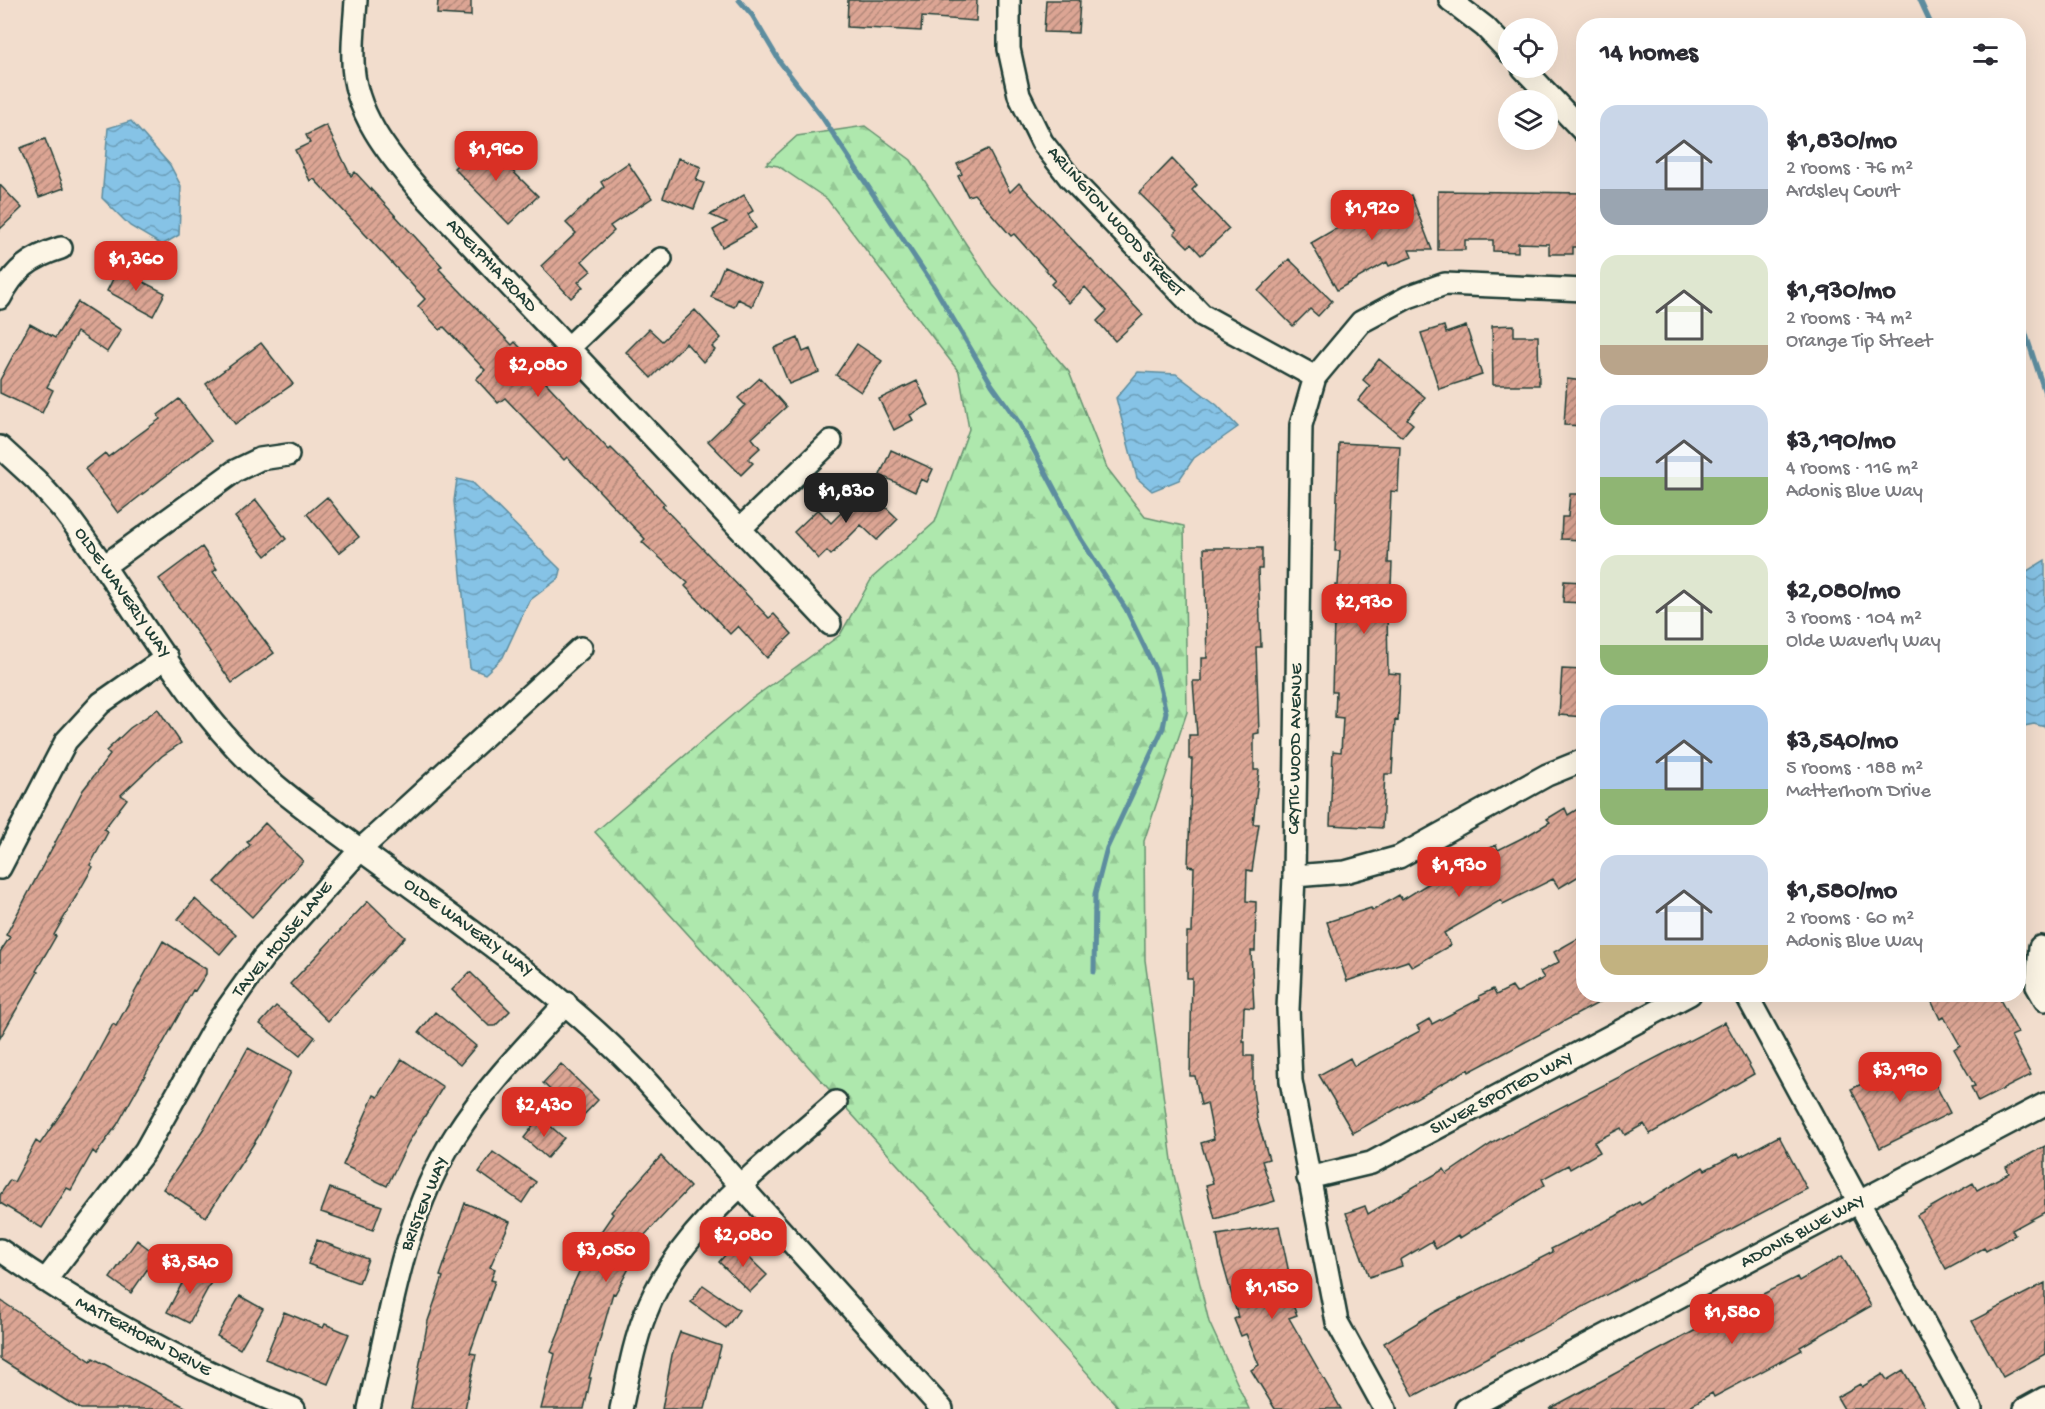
<!DOCTYPE html>
<html lang="en">
<head>
<meta charset="utf-8">
<style>
  :root { --surface:#fff; --page:#f7f7f7; --text:#2b2b33; --muted:#7c7c81; --accent:#d93025 }
  body { margin:0; font-family:"Gochi Hand",sans-serif; background:var(--page); color:var(--text); height:100vh; display:flex; flex-direction:column; font-size:22px; white-space:nowrap }
  * { box-sizing:border-box; margin:0 }
  p { font-size:20px; color:var(--muted) }
  .icon { flex:none; width:33px; height:33px; fill:none; stroke:currentColor; stroke-width:2; stroke-linecap:round; stroke-linejoin:round }
  .map { position:relative; flex:1; overflow:hidden }
  .sheet { position:absolute; left:1576px; top:18px; width:450px; height:984px; display:flex; flex-direction:column; background:var(--surface); border-radius:24px; box-shadow:0 6px 24px #0002 }
  .sheet>* { flex:none }
  .tools { position:absolute; left:1498px; top:18px; display:grid; gap:12px }
  .tools a { display:grid; place-items:center; width:60px; height:60px; border-radius:50%; background:var(--surface); box-shadow:0 6px 24px #0002; font-size:30px }
  .price { position:absolute; translate:-50% -51px; padding:0 14px; border-radius:12px; background:var(--accent); color:#fff; font-size:20px; line-height:39px; filter:drop-shadow(0 2px 3px #0008) }
  .price::after { content:''; position:absolute; left:50%; top:36px; width:18px; height:14px; margin-left:-9px; background:inherit; clip-path:polygon(0 0,100% 0,50% 100%) }
  .price.on { background:#222; color:#fff }
  ul { padding:0; list-style:none }
  li { display:flex; align-items:center; gap:18px; height:150px; padding:0 24px }
  li span { display:grid; place-items:center; flex:none; width:168px; height:120px; border-radius:18px; color:#555 }
  li>.icon { margin-inline-start:auto }
  span .icon { width:72px; height:72px; fill:#fffc; stroke-width:1 }
  li b { font-size:26px }
  h2 { display:flex; justify-content:space-between; align-items:center; height:72px; padding:0 24px; font-size:26px }
  .map>svg:first-child { display:block }
</style>
</head>
<body>
<div class="map">
<svg width="2045" height="1409" viewBox="0 0 2045 1409">
  <defs>
    <pattern id="forest-firs" width="22" height="20" patternUnits="userSpaceOnUse" patternTransform="scale(1.5)"><rect width="22" height="20" fill="#aee8ad"/><path d="M5 1l3.5 6h-7zM16 11l3.5 6h-7z" fill="#95c895"/></pattern>
    <pattern id="water-waves" width="16" height="10" patternUnits="userSpaceOnUse" patternTransform="scale(1.5)"><rect width="16" height="10" fill="#86c3e6"/><path d="M0 5q4-4 8 0t8 0" fill="none" stroke="#6da0bb"/></pattern>
    <pattern id="building-hatch" width="6" height="6" patternUnits="userSpaceOnUse" patternTransform="scale(1.5)"><rect width="6" height="6" fill="#dca594"/><path d="M-1 1l2-2M0 6l6-6M5 7l2-2" fill="none" stroke="#b2887a"/></pattern>
  </defs>
  <rect width="100%" height="100%" fill="#f2ddcd"/>
  <filter id="ink" filterUnits="userSpaceOnUse"><feTurbulence type="fractalNoise" baseFrequency=".0167" numOctaves="2"/><feDisplacementMap in="SourceGraphic" scale="12" xChannelSelector="R" yChannelSelector="G"/><feConvolveMatrix kernelMatrix="1 2 1 2 8 2 1 2 1" color-interpolation-filters="sRGB"/></filter>
  <g filter="url(#ink)">
    <path fill="url(#forest-firs)" stroke="#669270" stroke-width="1.5" d="M865,126l46,34 82,125 76,87 38,96 38,49 39,9 3,186 -43,129 1,119 29,215 35,147 40,87h-129l-525,-577 154,-131 91,-66 32,-57 63,-56 34,-93 -10,-57 -132,-173 -49,-33 -12,-2 31,-28z"/>
    <path fill="url(#water-waves)" stroke="#5d8d9f" stroke-width="1.5" d="M131,121l39,44 11,21 -2,49 -17,10 -32,-19 -28,-28 6,-70z
      M1138,372l38,2 41,31 21,22 -44,31 -15,22 -27,11 -15,-13 -21,-80z
      M457,479l16,4 88,87 -2,8 -30,23 -26,56 -18,17 -15,-6 -16,-167z
      M2045,560v167l-11,-3 -15,3v-151z"/>
    <g fill="none" stroke-linecap="round" stroke-linejoin="round">
      <path stroke="#5d8d9f" stroke-width="5" d="M739,0l13,15 28,47 42,55 110,166 60,102 28,39 61,115 45,70 30,62 10,41 -3,16 -56,120 -12,46 -1,78
        M1920,0l12,26
        M2019,313l26,80"/>
    </g>
    <path fill="url(#building-hatch)" stroke="#1f3d34" stroke-width="1.5" d="M438,0h33v16l-34,-2z
      M848,0h129l-1,21 -54,-4 -1,14 -74,-4z
      M1046,0h34l-2,33 -34,-1z
      M326,125l25,51 4,-4 87,94 -3,3 73,76 3,-3 23,24 -4,4 75,80 2,-2 30,30 24,26 -3,2 107,112 5,-4 18,20 -25,24 -29,-32 -8,8 -45,-48 3,-3 -46,-41 3,-3 -42,-44 -36,-38 -3,3 -59,-62 -7,5 -22,-24 9,-9 -41,-43 -4,3 -22,-24 7,-7 -111,-120 -4,2 -15,-31 15,-7 -4,-8z
      M45,139l19,49 -25,9 -19,-49z
      M482,141l56,55 -29,28 -55,-56z
      M988,149l22,43 9,-9 124,132 -28,26 -18,-20 10,-10 -22,-24 -16,16 -18,-19 4,-4 -41,-46 -3,2 -37,-42 -6,2 -10,-20 4,-2 -5,-10z
      M678,158l23,9 -5,13 8,3 -10,26 -31,-12z
      M1172,159l25,26 -5,5 37,39 -28,26 -10,-11 -3,3 -14,-14 3,-3 -38,-37z
      M628,163l24,35 -42,28 4,5 -32,30 9,10 -13,11 5,5 -12,11 -30,-32 35,-33 -10,-10 38,-36 -3,-5z
      M0,185l22,23 -22,21z
      M1438,191l146,2v54h-11v7h-24v-10l-31,-1v9l-25,-1v-11h-28v10h-27z
      M744,195l9,16 -5,3 8,14 -34,19 -9,-17 14,-8 -17,-7z
      M1411,195l21,55h-23l3,7 -23,9 -2,-4 -50,28 -26,-47 57,-33z
      M1289,259l43,42 -14,15 -8,-7 -17,17 -35,-35z
      M724,266l38,17 -10,23 -14,-7 -4,8 -23,-10z
      M118,269l47,24 -12,23 -46,-25z
      M78,302l43,28 -14,22 -30,-20 -30,55 6,3 -11,23 -42,-20v-13l30,-56 25,14z
      M695,310l26,28 -9,9 3,3 -12,12 -17,-19 -35,35 -25,-26 23,-23 13,12z
      M1514,325v11h24l1,49h-46l-1,-59z
      M1444,326l2,7 20,-7 16,49 -43,14 -18,-56z
      M798,338l5,14 7,-3 9,23 -30,12 -15,-36z
      M261,343l32,41 -58,40 -29,-40z
      M857,344l25,17 -21,31 -25,-17z
      M1379,359l46,38 -18,22 6,5 -11,13 -44,-36 12,-15 -7,-6z
      M760,378l26,29 -34,31 8,10 -12,11 5,4 -12,12 -33,-34 37,-36 -7,-7z
      M1567,379l17,2v45l-20,-1z
      M917,381l12,24 -19,10 3,5 -19,10 -15,-31z
      M179,399l32,42 -93,72 -33,-44 20,-16 3,4 52,-38 -2,-4z
      M1339,443l61,3 -2,46 -7,-1 -3,72h4l-2,45h-3l1,65 12,1 -2,47 -3,-1 -3,54h-7l-3,54 -52,-3 3,-74 8,1 2,-34 -8,-1 1,-25h-4l3,-107h3l2,-34h-5z
      M891,450l42,19 -6,13 -6,-3 -6,13 -35,-17z
      M866,488l32,31 -21,21 -16,-15 -30,30 -4,-4 -8,8 -25,-27 24,-23 13,14z
      M1570,494h14v46l-23,-1 1,-22h6z
      M327,497l32,40 -20,16 -32,-39z
      M256,500l30,39 -20,17 -31,-39z
      M202,547l15,22 -4,3 61,81 -42,30 -73,-104z
      M1204,548h58v21h-4l3,78h-5l3,86 -5,1v36h5l-6,54h6l-7,47 -5,-1 -1,31 10,1 -1,49h-4l3,57 -10,-1 -1,35h2v14h8v33l4,30 12,40 -7,2 13,40 -60,18 -9,-34 7,-2 -12,-40 13,-4 -7,-36 -6,2 -6,-29h-5l2,-98h-5v-46h5l2,-65 -6,-1 4,-107h-3v-24h8l-4,-54h8v-23h6z
      M1564,581l20,1v21l-21,-1z
      M1562,669l22,1v47l-25,-2z
      M158,709l23,34 -19,13 -41,39 6,4 -23,30 4,3 -18,33 3,2 -39,68 2,1 -20,35 2,1 -38,66v-86l10,-15 -4,-2 77,-145 27,-35 -4,-4 24,-23z
      M1584,805v68l-25,15 -6,-9 -50,25 -2,-4 -57,33 7,12 -39,22 -4,-6 -61,20 -20,-59 44,-14 1,3 27,-16 3,5 66,-41 28,-14 2,5 30,-15 22,-13 -3,-3 18,-11 3,7z
      M265,823l38,38 -51,56 -37,-35 35,-37 -3,-3z
      M195,899l41,36 -16,19 -42,-35z
      M368,901l37,36 -77,84 -38,-37z
      M1584,935v59h31l-146,78 -1,-3 -115,64 -34,-58 31,-17 4,8 66,-35 -3,-5 12,-7 3,5 48,-25 -1,-3 14,-7 3,6 16,-8 4,6 28,-15 -4,-6 19,-10 -5,-10z
      M163,941l43,28v5l-11,17 -2,-1 -76,135 -21,29 -3,-3 -22,39 -4,-2 -25,40 -42,-25v-8l10,-15 4,2 22,-41 4,3 39,-57 34,-63 3,2z
      M470,972l40,39 -15,15h-6l-37,-36z
      M1928,994h69l21,39 -7,3 20,39 -53,27 -7,-15 4,-1 -21,-37 6,-4 -16,-28 -4,2z
      M276,1006l39,31 -15,19 -40,-32z
      M435,1012l41,34 -16,19 -41,-33z
      M1725,1022l29,52 -104,60 -6,-10 -19,11 -4,-7 -27,14 6,10 -30,17 -2,-4 -26,14 3,6 -85,53 -2,-3 -22,14 -4,-8 -32,19 2,6 -33,11 -23,-64 19,-7 3,8 76,-45 3,5 47,-32z
      M248,1048l43,24 -33,65 -52,80 -43,-28 41,-61z
      M402,1059l41,28 -35,56 -21,43 -44,-21 31,-70 4,2z
      M1923,1060l27,53 -70,35 -29,-59 31,-15 2,6z
      M561,1064l37,36 -18,19 -37,-36z
      M540,1117l24,21 -17,20 -23,-20z
      M1779,1136l28,53 -393,207 -30,-53 51,-31 118,-60 -2,-3 65,-33 23,-14 2,3 62,-38 2,3 33,-17 2,4z
      M2045,1146v66l-33,18 3,5 -29,16 -2,-3 -38,21 -29,-54 56,-32 4,7 32,-17 -3,-6z
      M493,1152l43,30 -14,21 -43,-31z
      M661,1156l29,31 -49,52 3,2 -29,53 -2,-1 -24,85h2l-7,31h-43l14,-55 -4,-2 9,-22 11,-41 20,-43 22,-32 -2,-2z
      M330,1188l52,18 -9,24 -52,-18z
      M465,1203l45,19 -20,45 5,2 -4,11 4,1 -25,72 6,1 -11,55h-54l17,-88 15,-44 -3,-1z
      M1279,1226l13,61 -6,2 11,26 -8,3 52,91h-66l-24,-39 8,-5 -13,-31 -5,2 -7,-17 4,-2 -17,-60 -4,-22z
      M137,1240l20,15 -26,38 -21,-15z
      M317,1240l51,19 -9,24 -51,-19z
      M735,1244l32,31 -17,17 -31,-30z
      M1842,1256l29,50 -71,41 2,3 -88,47 -2,-4 -27,16h-136l212,-114 36,-18 2,4z
      M189,1270l10,6 3,-5 12,6 -25,46 -22,-11z
      M2045,1283v71l-42,23 -31,-56z
      M703,1285l36,25 -13,18 -35,-26z
      M240,1296l23,13 -23,40 -23,-13z
      M0,1300l91,61 2,-3 96,51h-108l-11,-6 -70,-44z
      M284,1312l39,16 2,-4 24,10 -21,50 -63,-25z
      M680,1332l41,14 -16,63h-43l10,-54z
      M1903,1370l23,39h-82l-7,-12 23,-13 2,3 21,-13 4,6z"/>
    <g fill="none" stroke-linecap="round" stroke-linejoin="round">
      <g stroke="#1f3d34" stroke-width="26">
        <path id="minor" d="M356,0c-1,20 -4,41 -3,61 0,50 36,94 67,130l410,433
          M1009,0v49l10,46 23,47 28,36 132,137 113,62
          M1450,0l35,27 24,25
          M1523,68l61,64
          M0,298c14,-28 31,-41 61,-50
          M569,347l92,-88
          M0,447l36,33 28,31c63,81 117,187 192,257 34,32 73,58 110,86 94,69 191,134 272,218l304,337
          M741,528l90,-87
          M104,566l131,-95 25,-12 28,-4
          M0,868l66,-127 35,-38 66,-46
          M1294,876l51,-4 54,-15 148,-82 37,-15
          M2040,947l-3,39 8,14
          M1746,994l225,415
          M1308,1178l63,-15 319,-169
          M0,1250c93,65 189,117 294,159
          M45,1281l100,-130 71,-127 47,-66 98,-109 220,-201
          M369,1409c21,-92 34,-192 86,-273 31,-49 72,-91 111,-133
          M621,1409c7,-31 12,-64 24,-94 33,-88 123,-152 191,-213
          M1385,1409l-48,-87 -46,-241 -3,-72 6,-133 7,-451 14,-48 46,-55 47,-25 37,-13 139,6
          M1466,1409l579,-305
          M2025,1409l20,-11"/>
      </g>
      <use href="#minor" stroke="#fcf5e5" stroke-width="21"/>
    </g>
  </g>
  <g text-anchor="middle" dominant-baseline="central" stroke-width="5" stroke-linejoin="round" paint-order="stroke">
    <g font-size="18" fill="#1f3d34" stroke="#fcf5e5">
      <text transform="translate(1115 222) rotate(48)">ARLINGTON WOOD STREET</text>
      <text transform="translate(491 266) rotate(46)">ADELPHIA ROAD</text>
      <text transform="translate(122 593) rotate(55)">OLDE WAVERLY WAY</text>
      <text transform="translate(1296 749) rotate(-89)">CRYTIC WOOD AVENUE</text>
      <text transform="translate(468 928) rotate(36)">OLDE WAVERLY WAY</text>
      <text transform="translate(283 940) rotate(-50)">TAVEL HOUSE LANE</text>
      <text transform="translate(1502 1094) rotate(-28)">SILVER SPOTTED WAY</text>
      <text transform="translate(425 1204) rotate(-68)">BRISTEN WAY</text>
      <text transform="translate(1803 1232) rotate(-28)">ADONIS BLUE WAY</text>
      <text transform="translate(143 1337) rotate(28)">MATTERHORN DRIVE</text>
    </g>
  </g>
</svg>
<div class="tools">
<a><svg class="icon" aria-label="locate" viewBox="0 0 24 24"><circle cx="12" cy="12" r="6"/><path d="M12 2v4M12 18v4M2 12h4M18 12h4"/></svg></a>
<a><svg class="icon" aria-label="layers" viewBox="0 0 24 24"><path d="M12 4l9 5-9 5-9-5zM3 14l9 5 9-5"/></svg></a>
</div>
<b class="price" style="left:496px;top:182px">$1,960</b>
<b class="price" style="left:1372px;top:241px">$1,920</b>
<b class="price" style="left:136px;top:292px">$1,360</b>
<b class="price" style="left:538px;top:398px">$2,080</b>
<b class="price on" style="left:846px;top:524px">$1,830</b>
<b class="price" style="left:1364px;top:635px">$2,930</b>
<b class="price" style="left:1459px;top:898px">$1,930</b>
<b class="price" style="left:1900px;top:1103px">$3,190</b>
<b class="price" style="left:544px;top:1138px">$2,430</b>
<b class="price" style="left:743px;top:1268px">$2,080</b>
<b class="price" style="left:606px;top:1283px">$3,050</b>
<b class="price" style="left:190px;top:1295px">$3,540</b>
<b class="price" style="left:1272px;top:1320px">$1,150</b>
<b class="price" style="left:1732px;top:1345px">$1,580</b>
<section class="sheet">
<h2>14 homes<svg class="icon" aria-label="filters" viewBox="0 0 24 24"><path d="M4 7h16M4 17h16"/><circle cx="9" cy="7" r="2"/><circle cx="15" cy="17" r="2"/></svg></h2>
<ul>
<li><span style="background:linear-gradient(#c9d6e8 70%,#9aa5b1 0)"><svg class="icon" aria-label="home" viewBox="0 0 24 24"><path d="M3 11l9-7 9 7M6 9v11h12V9"/></svg></span><div><b>$1,830/mo</b><p>2 rooms · 76 m²</p><p>Ardsley Court</p></div></li>
<li><span style="background:linear-gradient(#dfe7d0 75%,#b9a48a 0)"><svg class="icon" aria-label="home" viewBox="0 0 24 24"><path d="M3 11l9-7 9 7M6 9v11h12V9"/></svg></span><div><b>$1,930/mo</b><p>2 rooms · 74 m²</p><p>Orange Tip Street</p></div></li>
<li><span style="background:linear-gradient(#c9d6e8 60%,#8fb573 0)"><svg class="icon" aria-label="home" viewBox="0 0 24 24"><path d="M3 11l9-7 9 7M6 9v11h12V9"/></svg></span><div><b>$3,190/mo</b><p>4 rooms · 116 m²</p><p>Adonis Blue Way</p></div></li>
<li><span style="background:linear-gradient(#dfe7d0 75%,#8fb573 0)"><svg class="icon" aria-label="home" viewBox="0 0 24 24"><path d="M3 11l9-7 9 7M6 9v11h12V9"/></svg></span><div><b>$2,080/mo</b><p>3 rooms · 104 m²</p><p>Olde Waverly Way</p></div></li>
<li><span style="background:linear-gradient(#a9c7e8 70%,#8fb573 0)"><svg class="icon" aria-label="home" viewBox="0 0 24 24"><path d="M3 11l9-7 9 7M6 9v11h12V9"/></svg></span><div><b>$3,540/mo</b><p>5 rooms · 188 m²</p><p>Matterhorn Drive</p></div></li>
<li><span style="background:linear-gradient(#c9d6e8 75%,#c2b280 0)"><svg class="icon" aria-label="home" viewBox="0 0 24 24"><path d="M3 11l9-7 9 7M6 9v11h12V9"/></svg></span><div><b>$1,580/mo</b><p>2 rooms · 60 m²</p><p>Adonis Blue Way</p></div></li>
</ul>
</section>
</div>
</body>
</html>
